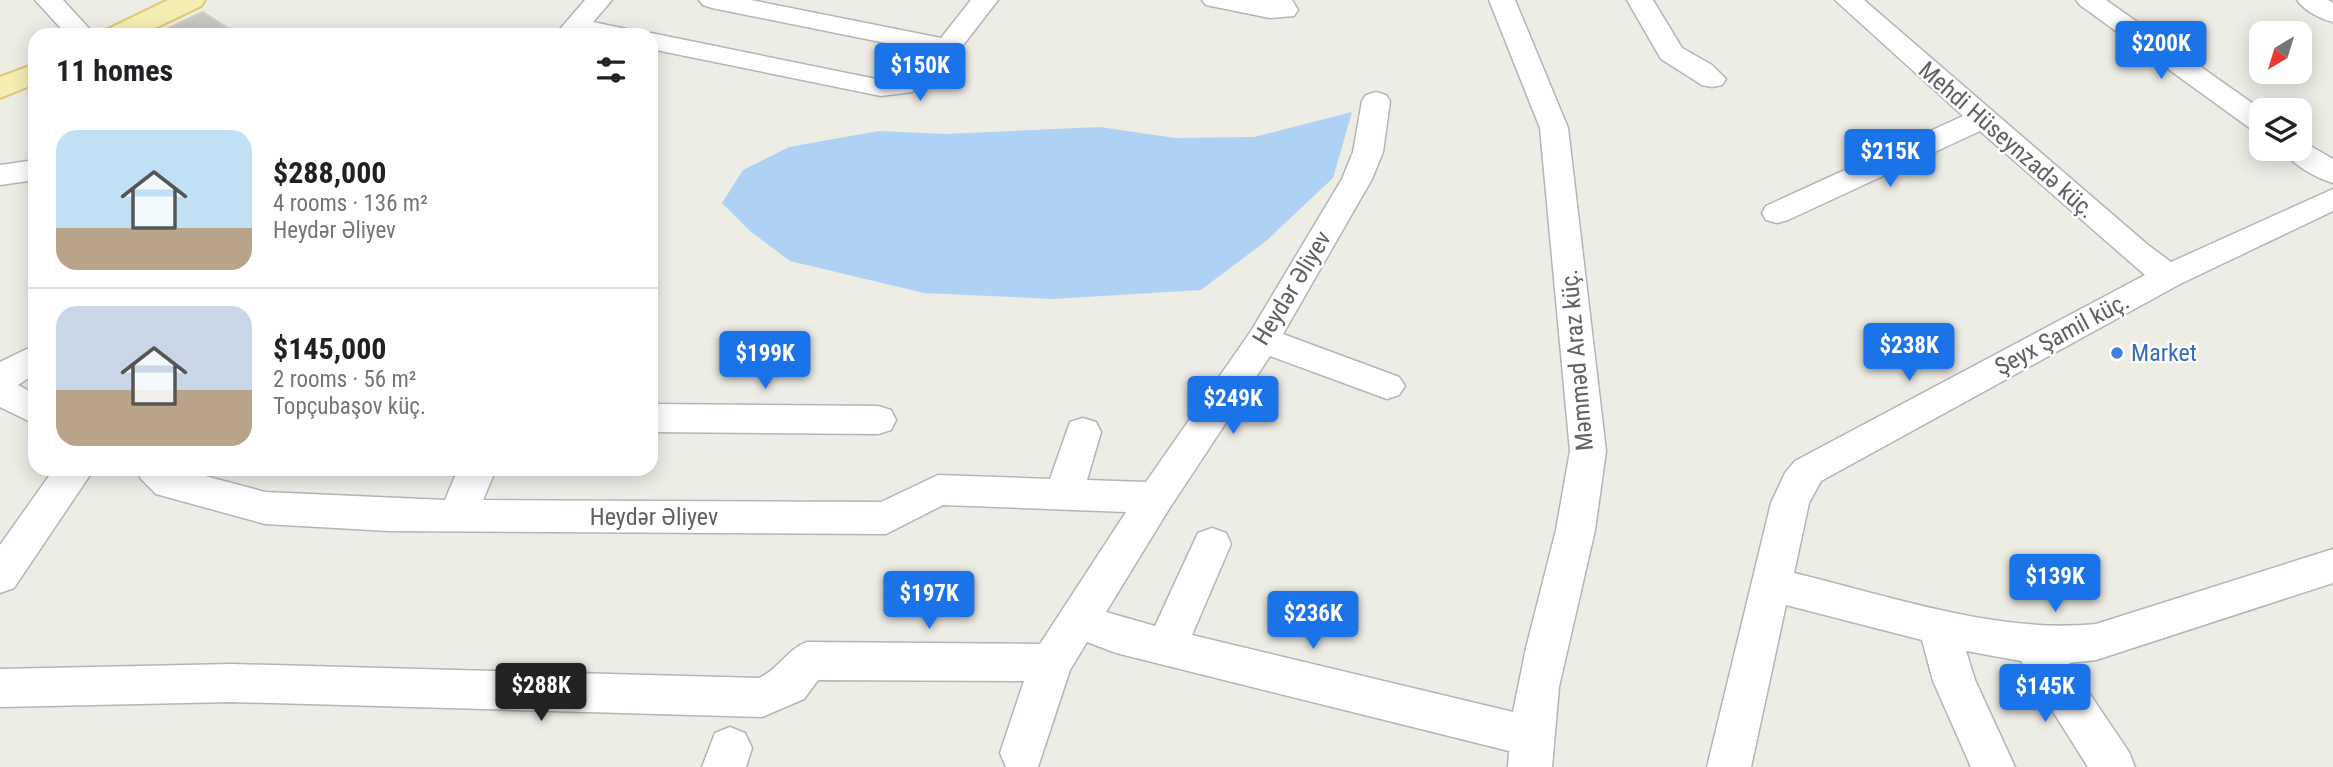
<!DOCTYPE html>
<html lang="en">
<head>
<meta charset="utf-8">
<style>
  :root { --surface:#fff; --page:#f6f6f6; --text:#202124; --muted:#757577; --line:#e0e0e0; --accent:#1a73e8 }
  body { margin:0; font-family:"Roboto Condensed",sans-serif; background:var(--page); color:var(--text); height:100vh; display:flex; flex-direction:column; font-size:26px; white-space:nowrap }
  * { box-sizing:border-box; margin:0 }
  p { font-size:23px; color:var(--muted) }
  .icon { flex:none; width:38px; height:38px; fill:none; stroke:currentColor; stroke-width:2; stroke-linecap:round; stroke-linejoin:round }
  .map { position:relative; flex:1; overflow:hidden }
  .side { position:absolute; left:28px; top:28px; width:630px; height:448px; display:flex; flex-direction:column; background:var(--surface); border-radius:21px; box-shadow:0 4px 18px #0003 }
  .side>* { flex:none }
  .needle { width:46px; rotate:218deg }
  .tools { position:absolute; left:2249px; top:21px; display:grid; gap:14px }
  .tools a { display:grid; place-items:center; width:63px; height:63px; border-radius:14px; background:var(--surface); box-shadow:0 4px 18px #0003; font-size:35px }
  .price { position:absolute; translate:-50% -60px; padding:0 16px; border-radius:7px; background:var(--accent); color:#fff; font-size:23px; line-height:46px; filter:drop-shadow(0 2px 4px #0008) }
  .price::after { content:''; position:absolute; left:50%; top:42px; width:21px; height:16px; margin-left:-10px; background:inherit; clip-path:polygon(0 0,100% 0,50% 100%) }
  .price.selected { background:#222; color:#fff }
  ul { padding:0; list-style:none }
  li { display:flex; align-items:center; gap:21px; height:175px; padding:0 28px }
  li+li { border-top:2px solid var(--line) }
  li span { display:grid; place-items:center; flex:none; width:196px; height:140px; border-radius:21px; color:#555 }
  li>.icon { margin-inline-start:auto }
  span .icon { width:84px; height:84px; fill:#fffc; stroke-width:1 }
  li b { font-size:30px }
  h2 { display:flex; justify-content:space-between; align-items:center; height:84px; padding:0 28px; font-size:30px }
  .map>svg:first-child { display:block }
</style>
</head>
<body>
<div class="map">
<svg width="2333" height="767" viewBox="0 0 2333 767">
  <rect width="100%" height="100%" fill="#edece5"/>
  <path fill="#aed2f4" d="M1352,112l-19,66 -67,63 -65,49 -148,9 -129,-6 -134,-32 -40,-30 -28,-28 21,-33 46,-23 90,-16 66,3 155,-7 75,11 79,-1z"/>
  <path fill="#c9c7c2" stroke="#d1cec4" stroke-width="2" d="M203,12l30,20 -6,3h-73z"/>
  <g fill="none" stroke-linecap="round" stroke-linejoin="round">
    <g stroke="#b2b5b8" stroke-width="3">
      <path id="minor" d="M35,0h28l32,35h-28z
        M585,0h27l-19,22 33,7 4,6h-75z
        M699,0h52l190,38 30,-38h27l-58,75 -28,17 -31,4 -230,-47v-14h-8l8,-2 230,47c20,-2 36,-13 49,-28l-218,-44 -9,-3z
        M1202,0h90l6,10 -4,6 -24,2 -64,-13z
        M1489,0h26l53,128 38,323 -11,79 -36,157 -7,80h-44l1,-16 -393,-98 -29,-11 -17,28 -32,97h-32l-6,-14 24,-72 -206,-1 -14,19 -42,18 -530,-15 -232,5v-38l232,-5 527,14c20,-9 27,-28 48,-36l233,2 86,-132 -183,-7 -57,29 -497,-3 -124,-7 -109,-30 -15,-15 -6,-10h44l86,23 180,8 13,-31h38l-13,31 398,2 57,-27 112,4 20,-57 13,-4 13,4 5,10 -14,48 59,2 105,-151 91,-152 11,-27 9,-51 4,-6 10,-3 10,3 4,6 -7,51 -11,27 -89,155 116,43 6,9 -6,9 -12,4 -117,-43 -101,153 -63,103 49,14 43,-93 14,-5 14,5 5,11 -39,91 321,77 13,-64 30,-118 14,-79 -30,-323z
        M1627,0h26l29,48 30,17 14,14 -4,6 -10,2 -10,-2 -41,-26z
        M1835,0h29l284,245 23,17 162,-73v22l-153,73 -359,197 -12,22 -15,70c96,23 204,61 302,51l237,-75v34l-237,77 -27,3 60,89 6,15h-47l-67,-106 -55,-10 9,29 40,87h-44l-38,-86 -11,-41 -136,-35 -35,162h-44l64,-264 14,-30 10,-12 350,-186 -165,-144 -192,89 -11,3 -11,-3 -4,-7 4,-7 197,-90z
        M2076,0h30l156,110 -1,22 -10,-3 -171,-124z
        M2297,0h31l5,3v19c-13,-3 -28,-11 -36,-22z
        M2300,140l33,19v24c-17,-5 -42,-19 -51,-34h18z
        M28,161l7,2v20l-7,-2 -28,4v-20z
        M35,345v29l-17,11 17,9v30l-35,-17v-45z
        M651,404l227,2 13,4 5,10 -5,10 -13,4 -227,-2z
        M54,469h40l-80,119 -14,5v-48z
        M730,727l15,6 7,15 -6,19h-44l13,-34z"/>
    </g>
    <g stroke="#e0c66c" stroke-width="4">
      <path id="major" d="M168,0h37l-4,6 -60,29h-38l5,-6z
        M35,64v20l-35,14v-21z"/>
    </g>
    <use href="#minor" fill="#fff" fill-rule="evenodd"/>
    <use href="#major" fill="#f5eeb3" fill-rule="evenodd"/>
  </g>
  <circle fill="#3f7fe0" stroke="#fff" stroke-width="2.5" cx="2117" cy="353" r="7"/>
  <g text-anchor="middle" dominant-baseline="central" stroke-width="5" stroke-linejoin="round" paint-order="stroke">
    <g font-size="24" fill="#5d6064" stroke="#fff">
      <text transform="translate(2007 140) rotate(41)">Mehdi Hüseynzadə küç.</text>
      <text transform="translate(1292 288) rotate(-59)">Heydər Əliyev</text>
      <text transform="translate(2062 334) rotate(-28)">Şeyx Şamil küç.</text>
      <text transform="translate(1577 360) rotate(-95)">Məmməd Araz küç.</text>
      <text x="654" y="517">Heydər Əliyev</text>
    </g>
    <g font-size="24" fill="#366cbe" stroke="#fff" text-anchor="start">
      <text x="2131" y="353">Market</text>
    </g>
  </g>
</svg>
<div class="tools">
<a><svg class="needle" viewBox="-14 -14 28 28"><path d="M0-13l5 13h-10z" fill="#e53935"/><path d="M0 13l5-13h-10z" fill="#757577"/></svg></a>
<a><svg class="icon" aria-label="layers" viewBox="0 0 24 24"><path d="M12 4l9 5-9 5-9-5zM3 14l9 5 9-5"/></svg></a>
</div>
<b class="price" style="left:2161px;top:81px">$200K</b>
<b class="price" style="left:920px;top:103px">$150K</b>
<b class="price" style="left:1890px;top:189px">$215K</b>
<b class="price" style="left:1909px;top:383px">$238K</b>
<b class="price" style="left:765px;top:391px">$199K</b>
<b class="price" style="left:1233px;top:436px">$249K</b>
<b class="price" style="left:2055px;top:614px">$139K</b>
<b class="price" style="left:929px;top:631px">$197K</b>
<b class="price" style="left:1313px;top:651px">$236K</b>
<b class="price selected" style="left:541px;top:723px">$288K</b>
<b class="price" style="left:2045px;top:724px">$145K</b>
<section class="side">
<h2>11 homes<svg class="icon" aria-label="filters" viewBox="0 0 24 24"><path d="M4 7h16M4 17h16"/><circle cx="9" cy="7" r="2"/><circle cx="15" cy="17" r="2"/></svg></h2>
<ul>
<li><span style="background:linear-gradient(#bfe0f5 70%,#b9a48a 0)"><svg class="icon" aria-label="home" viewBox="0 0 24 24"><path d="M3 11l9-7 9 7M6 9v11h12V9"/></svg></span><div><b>$288,000</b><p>4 rooms · 136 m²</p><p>Heydər Əliyev</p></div></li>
<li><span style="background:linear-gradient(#c9d6e8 60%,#b9a48a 0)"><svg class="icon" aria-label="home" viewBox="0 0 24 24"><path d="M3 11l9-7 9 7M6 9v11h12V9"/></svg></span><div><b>$145,000</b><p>2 rooms · 56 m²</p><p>Topçubaşov küç.</p></div></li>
</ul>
</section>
</div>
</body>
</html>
